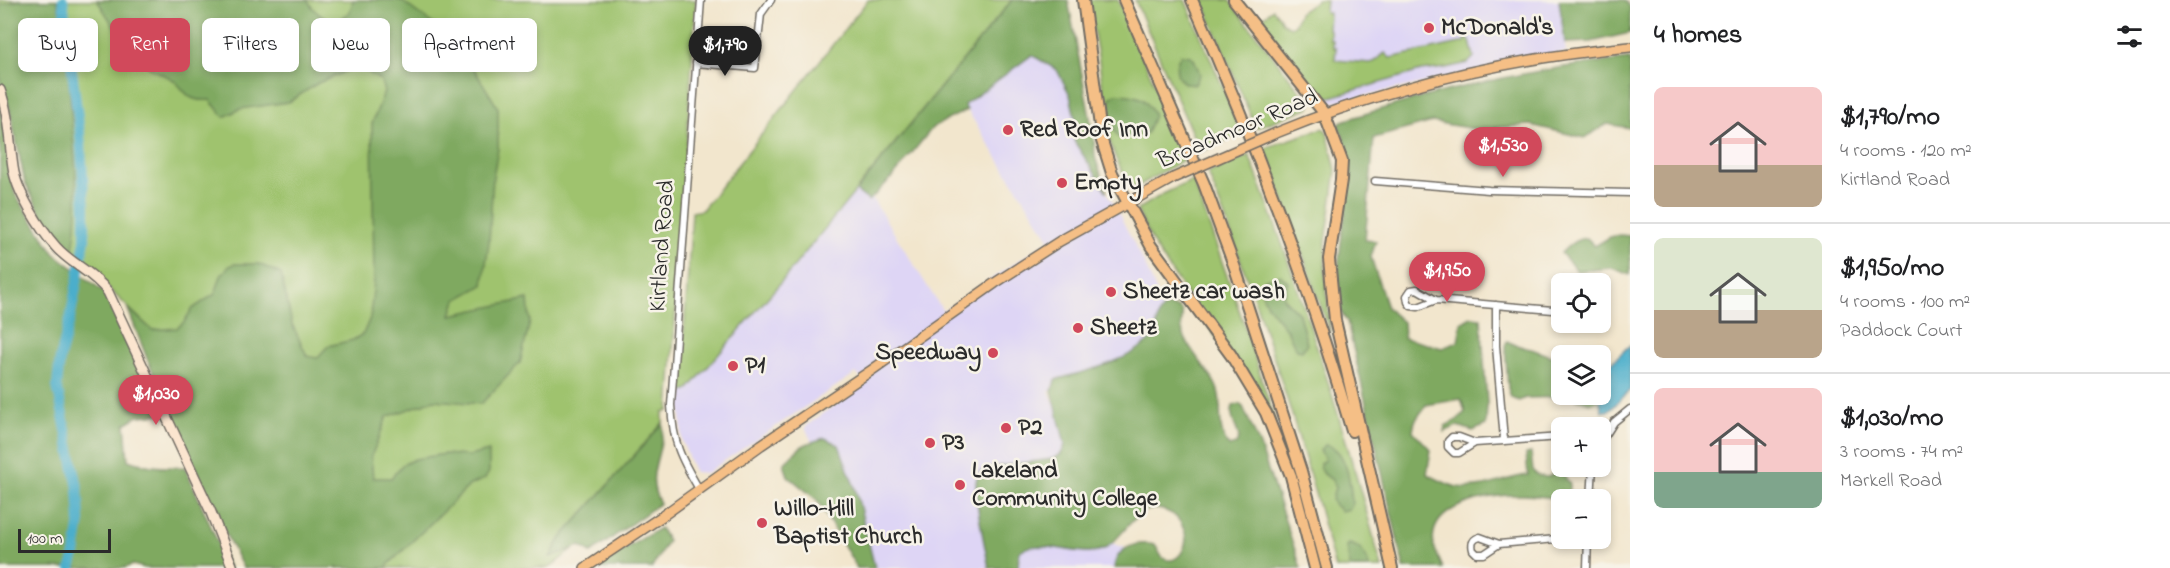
<!DOCTYPE html>
<html lang="en">
<head>
<meta charset="utf-8">
<style>
  :root { --surface:#fff; --page:#f6f6f6; --text:#202124; --muted:#757577; --line:#e0e0e0; --accent:#d1495b }
  body { margin:0; font-family:"Indie Flower",sans-serif; background:var(--page); color:var(--text); height:100vh; display:flex; flex-direction:column; font-size:22px; white-space:nowrap }
  * { box-sizing:border-box; margin:0 }
  p { font-size:20px; color:var(--muted) }
  .icon { flex:none; width:33px; height:33px; fill:none; stroke:currentColor; stroke-width:2; stroke-linecap:round; stroke-linejoin:round }
  .map { position:relative; flex:1; overflow:hidden }
  .drawer { display:flex; flex-direction:column; background:var(--surface); width:540px }
  .drawer>* { flex:none }
  .banner { position:absolute; left:18px; top:18px; width:570px; height:54px; display:flex; gap:12px }
  .controls { position:absolute; left:1551px; top:273px; display:grid; gap:12px }
  .controls a { display:grid; place-items:center; width:60px; height:60px; border-radius:9px; background:var(--surface); box-shadow:0 3px 9px #0003; font-size:30px }
  .scale { position:absolute; left:18px; bottom:15px; width:93px; box-sizing:border-box; padding-left:6px; border:3px solid #2b2b2b; border-top:0; font-size:16px; line-height:21px; white-space:nowrap; color:#2b2b2b; -webkit-text-stroke:4px #f7f3e8; paint-order:stroke }
  .price { position:absolute; translate:-50% -51px; padding:0 14px; border-radius:21px; background:var(--accent); color:#fff; font-size:20px; line-height:39px; filter:drop-shadow(0 2px 3px #0008) }
  .price::after { content:''; position:absolute; left:50%; top:36px; width:18px; height:14px; margin-left:-9px; background:inherit; clip-path:polygon(0 0,100% 0,50% 100%) }
  .price.active { background:#222; color:#fff }
  ul { padding:0; list-style:none }
  li { display:flex; align-items:center; gap:18px; height:150px; padding:0 24px }
  li+li { border-top:2px solid var(--line) }
  li span { display:grid; place-items:center; flex:none; width:168px; height:120px; border-radius:9px; color:#555 }
  li>.icon { margin-inline-start:auto }
  span .icon { width:72px; height:72px; fill:#fffc; stroke-width:1 }
  li b { font-size:26px }
  h2 { display:flex; justify-content:space-between; align-items:center; height:72px; padding:0 24px; font-size:26px }
  .pill { padding:0 21px; border-radius:9px; background:var(--surface); box-shadow:0 3px 9px #0003; font-size:21px; line-height:54px }
  .pill.active { background:var(--accent); color:#fff }
  main { display:flex; flex:1; min-height:0 }
  .map>svg:first-child { display:block }
</style>
</head>
<body>
<main>
<div class="map">
<svg width="1630" height="568" viewBox="0 0 1630 568">
  <rect width="100%" height="100%" fill="#f7f3e8"/>
  <filter id="ink" filterUnits="userSpaceOnUse"><feTurbulence type="fractalNoise" baseFrequency=".0167" numOctaves="2"/><feDisplacementMap in="SourceGraphic" scale="12" xChannelSelector="R" yChannelSelector="G"/><feConvolveMatrix kernelMatrix="1 2 1 2 8 2 1 2 1" color-interpolation-filters="sRGB"/></filter>
  <filter id="wash" filterUnits="userSpaceOnUse"><feTurbulence type="fractalNoise" baseFrequency=".008" numOctaves="4" result="noise"/><feDisplacementMap in="SourceGraphic" scale="24" xChannelSelector="R" yChannelSelector="G"/><feGaussianBlur stdDeviation="1.35" result="paint"/><feColorMatrix in="noise" values="0 0 0 0 0 0 0 0 0 0 0 0 0 0 0 0 0 1.4 0 .05"/><feComposite in="paint" operator="in"/></filter>
  <g filter="url(#wash)">
    <rect width="100%" height="100%" fill="#f2e6cd"/>
    <path fill="#ded5f5" d="M1320,0h239l7,52 -241,52z
      M1032,55l25,15 13,25 6,27 -2,19 40,63 31,61 18,42 -4,5 -3,21 -6,8 -27,17 -71,27v6h-3l62,152 74,25h-315l-65,-141 60,-44 -9,-10 -150,100 -12,-1 -12,-31 -2,-49 7,-1 169,-200 13,10 3,-3 71,113 107,-71 -86,-135z"/>
    <path fill="#9fc36e" stroke="#65774c" stroke-width="1.5" d="M0,0h696l-27,411 -6,1v11l-102,115 -10,18 22,-7 -24,19h-177l-211,-229 -103,-99 -12,-16 -21,-42 -16,-76 -9,-24z
      M868,0h144l-230,281 -95,110 -7,1 12,-180 10,-2z
      M1088,0h30l49,113 18,46 -50,29 -6,-2 -13,-27 -6,-17 -11,-81z
      M1135,0h50l40,92 16,42 -41,18z
      M1202,0h27l81,104v3l-54,21z
      M1318,0h8l-1,12 4,1 -1,17h2v10h3v7l3,1 -1,12 35,3 4,-1 11,-9 5,5 75,-16 1,-5 4,4 4,16 -6,6 -22,5 -25,3 -90,26h-7l-9,-7 -56,-70 14,-11 7,9 2,5 8,4 4,-2 5,-12z
      M1323,128l4,4 9,38 -10,71 -1,29 5,62 -65,-184z
      M1249,155c53,135 95,273 133,413h-47c-34,-134 -77,-266 -127,-395z
      M1193,180l51,144 31,97 -2,1 -118,-175 -18,-37 26,-16z"/>
    <path fill="#7fa961" stroke="#556a46" stroke-width="1.5" d="M21,0h36c11,39 12,83 15,124 3,42 9,84 1,125l-4,1 -23,-26 -21,-42 -16,-76 -9,-24v-77z
      M97,0h211c6,13 15,18 28,22l14,-10 3,-12h47l44,32 18,18 36,58v41l-5,28 -4,65 -6,43 -27,15 -5,15 77,-16 2,23 -10,41 -39,41 -47,-4 -47,17 -16,40 2,21h18l11,-13 13,-6 30,-5 24,2 20,-5v21l-4,7 -15,6 -85,83h-142l-28,-55 -67,-152 -21,-54 25,23 25,-2 7,-6 8,-13 23,-15 6,-18 7,-9 6,-3h25l22,10 11,50 15,32 10,2 11,-12 25,-6 10,-6 7,-16 4,-37 -2,-157 12,-32 -3,-11 -15,-10 -17,-1 -31,13 -29,19 -49,7 -16,8 -14,-17c-26,2 -22,-9 -38,-21 -8,-5 -18,-7 -25,-13 -21,-18 -35,-43 -50,-66z
      M1012,0h56l26,139 1,18 12,35 -33,-51 2,-19 -6,-27 -13,-25 -25,-15 -68,50 3,5 -34,17 -37,46 -27,28 -13,-10z
      M1559,0h66l5,7v26l-39,9 -26,1z
      M1181,55l10,1 3,3 6,15 -5,10c-17,4 -24,-17 -14,-29z
      M1630,59v69l-23,-4 -22,14 -54,-13 -56,4 -43,-7 -58,16 -9,102 11,1 -5,16 16,51 16,14 1,16 38,10 16,-6 3,-19 10,-6 10,1 6,85 -1,22 -13,6 -16,-5 -13,6 1,-6 12,-6 8,-8 -4,-13 -35,6 -11,16 -2,10 18,19 -4,24c9,4 20,11 30,13 25,4 47,-9 71,-12l-2,-21 5,-1 2,18 6,5 9,1 5,-3 4,-18 4,-4 1,14 5,1 -3,8 6,10 -1,14c-15,1 -33,-5 -50,-4 -29,0 -93,9 -85,51 2,7 6,15 9,22h-39l-57,-247c-22,-21 2,-118 3,-147 1,-16 -5,-35 -12,-48l4,-5 7,-2c93,-30 183,-51 281,-60z
      M1116,94c21,1 29,2 38,21l-7,18 -27,6c-10,-11 -10,-27 -10,-41z
      M0,106l6,23 2,29 7,36 39,59 50,39 56,122 -22,2 -13,8 3,36c18,7 37,8 57,7l44,101h-84l-12,-3 -10,3h-123z
      M1620,235l10,1v39l-18,-7 -35,3 -16,-18c8,-8 14,-14 26,-15l8,8 15,-9z
      M1280,275l8,7 -5,16 16,16 8,30 -5,7 -5,-1c-4,-6 -6,-12 -9,-18 -9,-15 -33,-32 -25,-52z
      M1169,306l10,2 3,4c1,6 -2,12 0,18 7,24 34,45 37,65 3,17 -2,37 10,51l7,-2 3,-6c-2,-12 -10,-19 -6,-32l6,-2 4,3 16,36 42,125h-187c2,-21 23,-27 41,-23 3,4 4,8 7,12 14,11 29,-11 22,-27 -3,-9 -9,-16 -18,-19 -30,-11 -40,26 -62,38 -23,11 -68,-13 -85,3l-1,16h-29c-3,-17 -17,-77 -12,-91 2,-5 6,-7 10,-9l65,-9c8,-3 11,-6 13,-15l-13,-53 3,-11c31,-9 70,-17 95,-40 12,-11 2,-30 19,-34z
      M1507,341c9,5 15,6 24,8 11,3 19,9 30,8l1,37 36,1v6l-8,2 -19,-6 -46,1 -6,3 -8,-3 -3,-10 -3,-42z
      M663,423c2,29 -20,52 -3,80l-69,50 -11,-7 -30,11 11,-19z
      M825,438l14,7 17,46 19,77h-18l-40,-68 -29,-24 -4,-12c16,-18 18,-20 41,-26z
      M1325,445c23,2 26,42 27,60l-2,4 -9,2c-11,-10 -10,-11 -6,-23l-3,-8c-8,-6 -11,-7 -12,-17l5,-3 -5,-10z
      M660,528l8,13 -16,27h-60z
      M1349,544c12,2 19,13 20,24h-19l-3,-22z"/>
    <path fill="#4caecb" stroke="#3c6c7b" stroke-width="1.5" d="M1630,345v45l-21,21h-7l-2,-9 11,-29 -1,-9z"/>
    <g fill="none" stroke-linecap="round" stroke-linejoin="round">
      <path stroke="#4caecb" stroke-width="10" d="M63,0l17,133 5,74v33l-15,79 -10,39 -3,28 21,102 2,32 -5,34 -4,14"/>
    </g>
  </g>
  <g filter="url(#ink)">
    <g fill="none" stroke-linecap="round" stroke-linejoin="round">
      <g stroke="#716c64" stroke-width="9">
        <path id="street" d="M696,63l59,5 6,-54 10,-14
          M1375,181l114,9 141,3
          M1417,289l19,11 -18,7 -7,-1 -3,-4 -1,-6 4,-6z
          M1436,300l117,10 9,4
          M1496,305v41l8,94
          M1452,437h7l16,6 -16,10h-5l-6,-6v-6z
          M1475,443l87,-6
          M1600,444l14,-22 16,-13
          M699,489c-19,-32 -26,-46 -28,-84l30,-405
          M1591,500l2,-34
          M1480,537l19,7 -15,10h-7l-4,-4c-2,-7 0,-11 7,-13z
          M1499,544l69,-6
          M1587,568l1,-30"/>
      </g>
      <g stroke="#716c64" stroke-width="12">
        <path id="secondary" d="M0,90c9,25 9,50 13,77 3,24 27,62 43,80 15,17 37,25 52,45l102,218 23,58"/>
      </g>
      <g stroke="#716c64" stroke-width="12">
        <path id="primary" d="M1276,133c112,-46 233,-75 354,-86
          M585,568l76,-51 100,-72 111,-75 123,-87 65,-42 113,-63"/>
      </g>
      <g stroke="#716c64" stroke-width="14">
        <path id="highway" d="M1083,0l19,141 10,32 39,73 80,109 35,58 25,63 24,92
          M1124,0l80,184 31,84 66,203 26,97
          M1192,0c62,140 117,284 160,431
          M1234,0l90,113 18,48 -1,19 -12,79 6,61 57,248"/>
      </g>
      <use href="#street" stroke="#fff" stroke-width="6"/>
      <use href="#secondary" stroke="#fbe5cf" stroke-width="9"/>
      <use href="#primary" stroke="#f5bf86" stroke-width="9"/>
      <use href="#highway" stroke="#f5bf86" stroke-width="10"/>
      <g stroke="#716c64" stroke-width="12" stroke-linecap="butt">
        <path id="primary-bridge" d="M1173,178l103,-45"/>
      </g>
      <use href="#primary-bridge" stroke="#f5bf86" stroke-width="9"/>
    </g>
  </g>
  <g fill="#d1495b" stroke="#f7f3e8" stroke-width="2">
    <circle cx="1429" cy="28" r="6"/>
    <circle cx="1008" cy="130" r="6"/>
    <circle cx="1062" cy="183" r="6"/>
    <circle cx="1111" cy="292" r="6"/>
    <circle cx="1078" cy="328" r="6"/>
    <circle cx="993" cy="353" r="6"/>
    <circle cx="733" cy="366" r="6"/>
    <circle cx="1006" cy="428" r="6"/>
    <circle cx="930" cy="443" r="6"/>
    <circle cx="960" cy="485" r="6"/>
    <circle cx="762" cy="523" r="6"/>
  </g>
  <g text-anchor="middle" dominant-baseline="central" stroke-width="5" stroke-linejoin="round" paint-order="stroke">
    <g font-size="24" font-weight="bold" fill="#2b2b2b" stroke="#f7f3e8" text-anchor="start">
      <text x="1441" y="28">McDonald's</text>
      <text x="1020" y="130">Red Roof Inn</text>
      <text x="1074" y="183">Empty</text>
      <text x="1123" y="292">Sheetz car wash</text>
      <text x="1090" y="328">Sheetz</text>
      <text x="981" y="353" text-anchor="end">Speedway</text>
      <text x="745" y="366">P1</text>
      <text x="1018" y="428">P2</text>
      <text x="942" y="443">P3</text>
      <text x="972" y="471">Lakeland<tspan x="972" dy="28">Community College</tspan></text>
      <text x="774" y="509">Willo-Hill<tspan x="774" dy="28">Baptist Church</tspan></text>
    </g>
    <g font-size="24" fill="#2b2b2b" stroke="#f7f3e8">
      <text transform="translate(1238 130) rotate(-23)">Broadmoor Road</text>
      <text transform="translate(663 246) rotate(-86)">Kirtland Road</text>
    </g>
  </g>
</svg>
<div class="controls">
<a><svg class="icon" aria-label="locate" viewBox="0 0 24 24"><circle cx="12" cy="12" r="6"/><path d="M12 2v4M12 18v4M2 12h4M18 12h4"/></svg></a>
<a><svg class="icon" aria-label="layers" viewBox="0 0 24 24"><path d="M12 4l9 5-9 5-9-5zM3 14l9 5 9-5"/></svg></a>
<a>+</a>
<a>−</a>
</div>
<div class="scale">100 m</div>
<b class="price active" style="left:725px;top:77px">$1,790</b>
<b class="price" style="left:1503px;top:178px">$1,530</b>
<b class="price" style="left:1447px;top:303px">$1,950</b>
<b class="price" style="left:156px;top:426px">$1,030</b>
<div class="banner">
<a class="pill">Buy</a>
<a class="pill active">Rent</a>
<a class="pill">Filters</a>
<a class="pill">New</a>
<a class="pill">Apartment</a>
</div>
</div>
<section class="drawer">
<h2>4 homes<svg class="icon" aria-label="filters" viewBox="0 0 24 24"><path d="M4 7h16M4 17h16"/><circle cx="9" cy="7" r="2"/><circle cx="15" cy="17" r="2"/></svg></h2>
<ul>
<li><span style="background:linear-gradient(#f6c9c9 65%,#b9a48a 0)"><svg class="icon" aria-label="home" viewBox="0 0 24 24"><path d="M3 11l9-7 9 7M6 9v11h12V9"/></svg></span><div><b>$1,790/mo</b><p>4 rooms · 120 m²</p><p>Kirtland Road</p></div></li>
<li><span style="background:linear-gradient(#dfe7d0 60%,#b9a48a 0)"><svg class="icon" aria-label="home" viewBox="0 0 24 24"><path d="M3 11l9-7 9 7M6 9v11h12V9"/></svg></span><div><b>$1,950/mo</b><p>4 rooms · 100 m²</p><p>Paddock Court</p></div></li>
<li><span style="background:linear-gradient(#f6c9c9 70%,#7fa58c 0)"><svg class="icon" aria-label="home" viewBox="0 0 24 24"><path d="M3 11l9-7 9 7M6 9v11h12V9"/></svg></span><div><b>$1,030/mo</b><p>3 rooms · 74 m²</p><p>Markell Road</p></div></li>
</ul>
</section>
</main>
</body>
</html>
